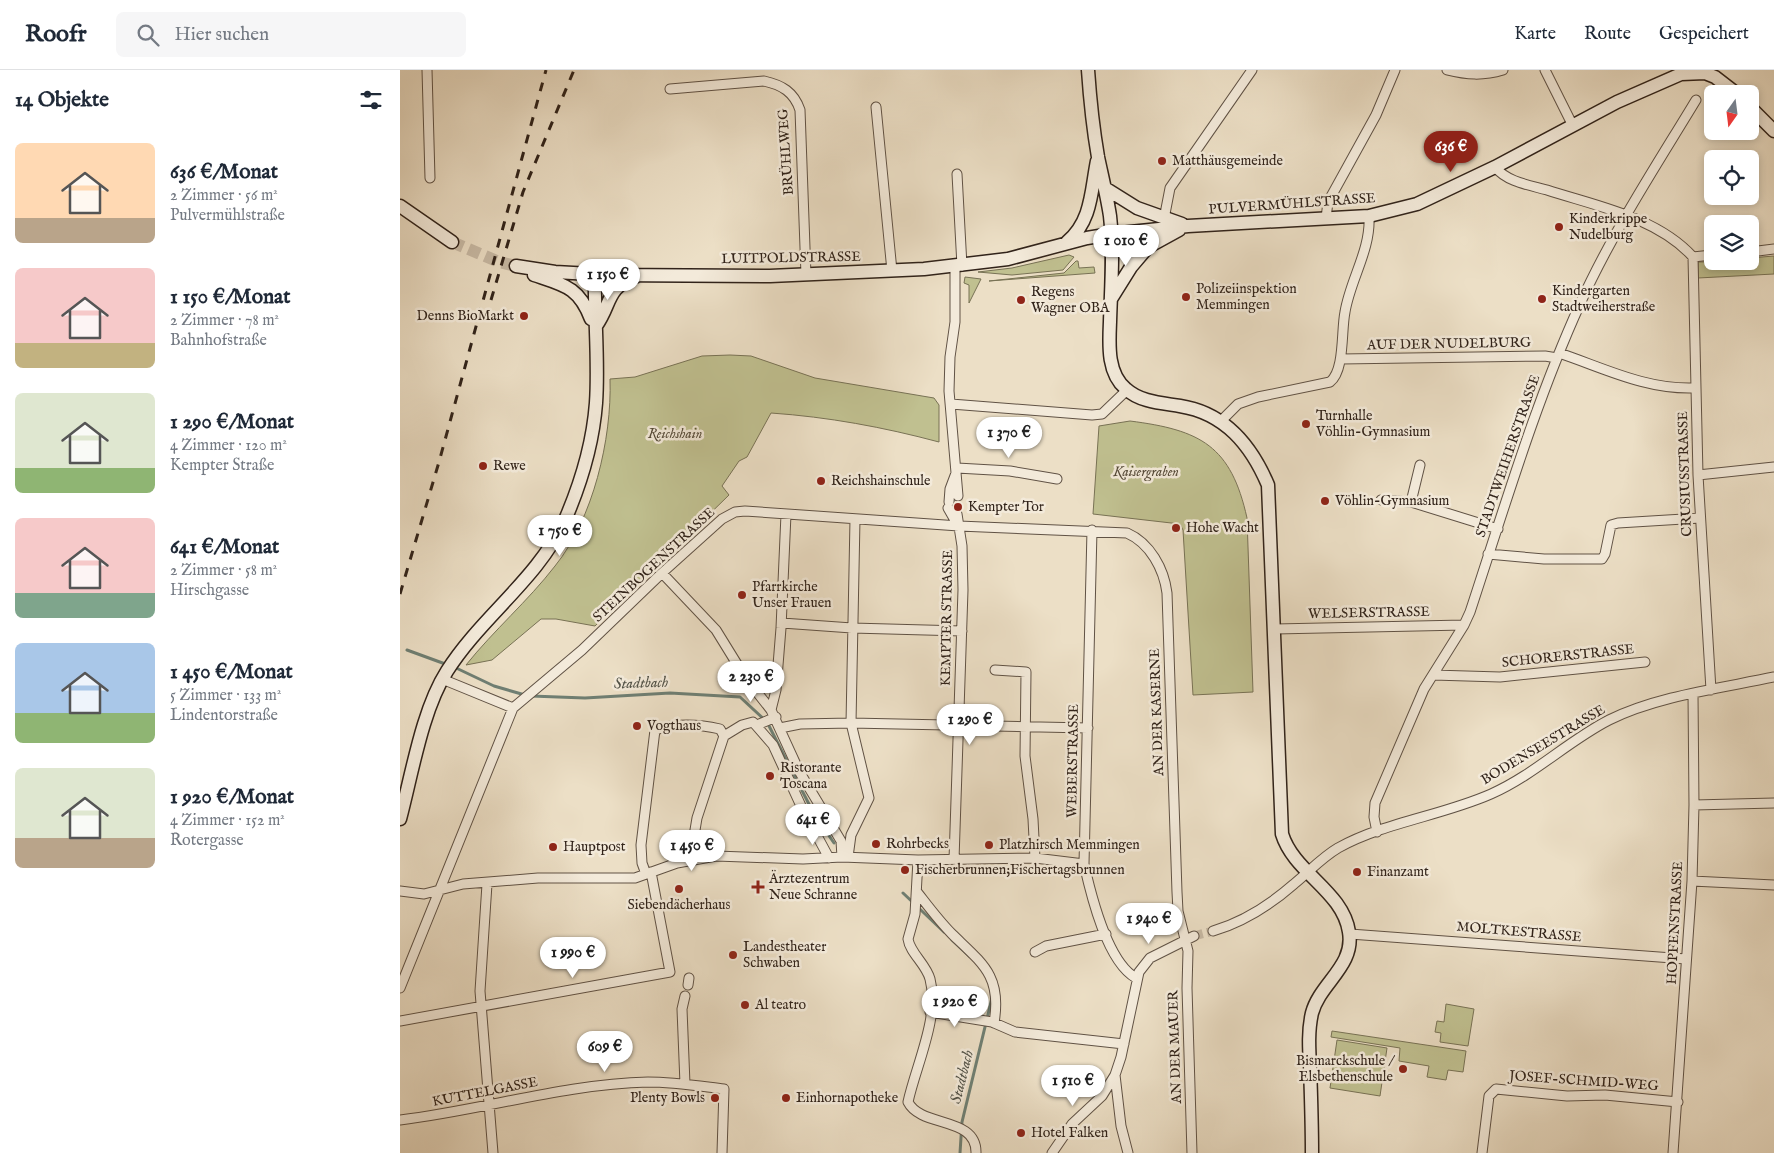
<!DOCTYPE html>
<html lang="de">
<head>
<meta charset="utf-8">
<style>
  :root { --surface:#fff; --page:#f6f6f7; --text:#1f2937; --muted:#747a83; --line:#e0e1e3; --accent:#8f2418 }
  body { margin:0; font-family:"IM FELL English",serif; background:var(--page); color:var(--text); height:100vh; display:flex; flex-direction:column; font-size:19px; white-space:nowrap }
  * { box-sizing:border-box; margin:0 }
  p { font-size:16px; color:var(--muted) }
  .icon { flex:none; width:28px; height:28px; fill:none; stroke:currentColor; stroke-width:2; stroke-linecap:round; stroke-linejoin:round }
  .map { position:relative; flex:1; overflow:hidden }
  .side { display:flex; flex-direction:column; background:var(--surface); width:400px }
  .side>* { flex:none }
  .needle { width:32px; rotate:194deg }
  .tools { position:absolute; left:1304px; top:15px; display:grid; gap:10px }
  .tools a { display:grid; place-items:center; width:55px; height:55px; border-radius:8px; background:var(--surface); box-shadow:0 2px 8px #0003; font-size:25px }
  .price { position:absolute; translate:-50% -42px; padding:0 11px; border-radius:18px; background:#fff; color:#222; font-size:16px; line-height:32px; filter:drop-shadow(0 1px 2px #0008) }
  .price::after { content:''; position:absolute; left:50%; top:30px; width:15px; height:11px; margin-left:-8px; background:inherit; clip-path:polygon(0 0,100% 0,50% 100%) }
  .price.selected { background:var(--accent); color:#fff }
  ul { padding:0; list-style:none }
  li { display:flex; align-items:center; gap:15px; height:125px; padding:0 15px }
  li span { display:grid; place-items:center; flex:none; width:140px; height:100px; border-radius:8px; color:#555 }
  li>.icon { margin-inline-start:auto }
  span .icon { width:60px; height:60px; fill:#fffc; stroke-width:1 }
  li b { font-size:21px }
  h2 { display:flex; justify-content:space-between; align-items:center; height:60px; padding:0 15px; font-size:21px }
  header { display:flex; align-items:center; gap:30px; box-sizing:border-box; height:70px; padding:0 25px; background:var(--surface); border-bottom:1px solid var(--line) }
  header strong { font-size:24px }
  nav { display:flex; gap:28px; margin-inline-start:auto; font-size:18px }
  .search { width:350px; height:45px; background:var(--page); display:flex; align-items:center; gap:12px; box-sizing:border-box; padding:0 18px; border-radius:8px; color:var(--muted); font-size:19px }
  main { display:flex; flex:1; min-height:0 }
  .map>svg:first-child { display:block }
</style>
</head>
<body>
<header>
<strong>Roofr</strong>
<div class="search"><svg class="icon" aria-label="search" viewBox="0 0 24 24"><circle cx="10" cy="10" r="6"/><path d="M15 15l6 6"/></svg>Hier suchen</div>
<nav><a>Karte</a><a>Route</a><a>Gespeichert</a></nav>
</header>
<main>
<section class="side">
<h2>14 Objekte<svg class="icon" aria-label="filters" viewBox="0 0 24 24"><path d="M4 7h16M4 17h16"/><circle cx="9" cy="7" r="2"/><circle cx="15" cy="17" r="2"/></svg></h2>
<ul>
<li><span style="background:linear-gradient(#ffd9b3 75%,#b9a48a 0)"><svg class="icon" aria-label="home" viewBox="0 0 24 24"><path d="M3 11l9-7 9 7M6 9v11h12V9"/></svg></span><div><b>636 €/Monat</b><p>2 Zimmer · 56 m²</p><p>Pulvermühlstraße</p></div></li>
<li><span style="background:linear-gradient(#f6c9c9 75%,#c2b280 0)"><svg class="icon" aria-label="home" viewBox="0 0 24 24"><path d="M3 11l9-7 9 7M6 9v11h12V9"/></svg></span><div><b>1 150 €/Monat</b><p>2 Zimmer · 78 m²</p><p>Bahnhofstraße</p></div></li>
<li><span style="background:linear-gradient(#dfe7d0 75%,#8fb573 0)"><svg class="icon" aria-label="home" viewBox="0 0 24 24"><path d="M3 11l9-7 9 7M6 9v11h12V9"/></svg></span><div><b>1 290 €/Monat</b><p>4 Zimmer · 120 m²</p><p>Kempter Straße</p></div></li>
<li><span style="background:linear-gradient(#f6c9c9 75%,#7fa58c 0)"><svg class="icon" aria-label="home" viewBox="0 0 24 24"><path d="M3 11l9-7 9 7M6 9v11h12V9"/></svg></span><div><b>641 €/Monat</b><p>2 Zimmer · 58 m²</p><p>Hirschgasse</p></div></li>
<li><span style="background:linear-gradient(#a9c7e8 70%,#8fb573 0)"><svg class="icon" aria-label="home" viewBox="0 0 24 24"><path d="M3 11l9-7 9 7M6 9v11h12V9"/></svg></span><div><b>1 450 €/Monat</b><p>5 Zimmer · 133 m²</p><p>Lindentorstraße</p></div></li>
<li><span style="background:linear-gradient(#dfe7d0 70%,#b9a48a 0)"><svg class="icon" aria-label="home" viewBox="0 0 24 24"><path d="M3 11l9-7 9 7M6 9v11h12V9"/></svg></span><div><b>1 920 €/Monat</b><p>4 Zimmer · 152 m²</p><p>Rotergasse</p></div></li>
</ul>
</section>
<div class="map">
<svg width="1374" height="1083" viewBox="0 0 1374 1083">
  <rect width="100%" height="100%" fill="#ecdfc6"/>
  <filter id="stains"><feTurbulence type="fractalNoise" baseFrequency=".004" numOctaves="4"/><feColorMatrix values="0 0 0 0 .2 0 0 0 0 .09 0 0 0 0 .02 0 0 0 .5 -.17"/></filter>
  <radialGradient id="worn" r=".72"><stop offset=".6" stop-color="#630" stop-opacity="0"/><stop offset="1" stop-color="#630" stop-opacity=".3"/></radialGradient>
  <path fill="#c0c090" stroke="#787255" d="M669,185l5,2 -11,13 -51,5 -34,-3 34,-4z
    M1374,186v18l-76,4v-16l52,-1v-3z
    M676,191h2l1,7 15,-1 1,6 -106,8 75,-8z
    M565,207l16,2 -12,24v-18l-5,-2z
    M330,285l21,1 64,22 119,20 5,7v37c-56,-15 -111,-25 -168,-29l-24,44 -8,4 -17,25 7,9 -134,131 -39,-7h-15l-49,41 -26,5c28,-35 62,-64 89,-99 38,-47 57,-127 55,-187l25,-2 67,-21z
    M730,351c71,9 101,25 117,97l6,174 -60,3 -10,-165 -3,-6 -87,-10 6,-88z
    M1046,934l28,5 -6,37 -28,-4 1,-9 -6,-1 2,-11 7,1z
    M932,961l134,20 -3,21 -15,-2 -2,10 -19,-3 2,-11 -30,-5 1,-13 -69,-11z
    M937,970l50,8 -7,48 -50,-8z"/>
  <g fill="none" stroke-linecap="round" stroke-linejoin="round">
    <path stroke="#6f7f73" stroke-width="3" d="M7,580l41,15
      M54,597l40,19 31,9
      M131,626l54,2 85,-5 70,4 27,25 47,92 20,29
      M503,823l41,39
      M552,870l17,16
      M560,1083l2,-31 30,-124"/>
    <path stroke="#c7b9a4" stroke-width="9" stroke-dasharray="9 4.5" stroke-linecap="butt" d="M557,444l1,-18
      M794,866l19,-5"/>
    <path stroke="#c7b9a4" stroke-width="12" stroke-dasharray="12 6" stroke-linecap="butt" d="M52,172l47,20 17,4"/>
    <g stroke="#605245" stroke-width="11">
      <path id="street" d="M27,0l3,108
        M1047,0c20,5 36,6 56,0
        M1145,0l28,56
        M270,19l94,-8c18,4 30,11 36,29l6,165
        M476,37l16,164
        M1095,97c12,15 34,18 52,23 49,16 110,27 146,67
        M557,104l5,92
        M926,148l2,-16 48,-87 19,-45
        M764,149l6,-31 82,-118
        M1350,182l24,-3
        M1293,187l5,218 13,215
        M1293,187l19,-2
        M555,196v56l-5,35 -1,34 9,105
        M1159,283c45,15 87,37 136,35
        M941,289l204,-3 12,2
        M551,334l141,11 10,-1 25,-24
        M821,351l17,-17 20,-7 72,-15c15,-12 11,-51 15,-70 5,-32 26,-62 24,-96
        M557,398l53,3 47,8
        M1298,405l76,-8
        M981,430l30,2 87,27
        M549,432l1,-13 6,-16
        M1011,432l9,-37
        M548,438l8,14
        M692,460l-8,334c7,31 23,98 52,114
        M1088,484l56,5h58l3,-5 6,-29 7,-2 82,-5
        M262,503l54,57 29,47 26,33 28,61 42,70 1,16
        M382,553l70,5 110,3
        M875,559l189,-4
        M595,600l31,2 -1,84 8,63 2,39
        M1033,605l67,2 145,-15
        M42,609l71,29
        M371,640l5,-20 5,-62 5,-114
        M357,655l19,-8
        M380,658l20,-4 51,-1 237,5
        M1294,735l80,-2
        M977,762l-3,-15 1,-14 49,-114 40,-64 6,-13c34,-103 65,-209 110,-308 32,-71 76,-138 116,-204
        M448,787l3,-22 18,-37 -18,-75 4,-204
        M290,790l7,-42 27,-82 18,-11 11,-3 20,23 28,61 28,52
        M518,790l-3,54 -7,25c2,14 18,25 22,40 10,38 -14,86 -22,123 13,26 69,14 68,51
        M554,790l9,-270 -1,-44 -5,-32
        M246,804l-4,-11 -1,-18 14,-115c21,-7 43,-6 65,-1l4,7
        M1292,811l82,4
        M87,814l-7,107 13,162
        M0,821l24,3 39,-10 75,-6h97l42,-15 39,-7 87,3 39,-2 76,3 117,-2 49,6
        M517,822c11,14 22,29 35,42 31,30 50,42 42,89
        M813,861c30,-9 57,-26 81,-47 15,-12 27,-26 44,-36 47,-26 103,-32 153,-54 43,-19 77,-53 118,-74 48,-24 113,-32 165,-43
        M950,864l336,25
        M635,882l11,-6 60,-12
        M288,915l1,-7
        M0,918l113,-280 69,-58 80,-77 60,-54 13,-7 10,-1 214,15 168,7c23,10 37,36 40,60l10,299 1,19 10,40 -1,37 5,165
        M530,942l62,10 23,10 109,12
        M0,951l270,-49 -19,-100
        M715,1005l6,51 7,27
        M285,1014l-3,-75 3,-13
        M0,1050c83,-10 164,-36 248,-38 25,0 51,4 76,7l-2,64
        M652,1083l20,-29 30,-28 13,-21 6,-18 18,-85 11,-14 44,-22
        M1082,1083l7,-57 7,-7 71,7 38,-1 73,7
        M1273,1083l19,-272 2,-76 -1,-111"/>
    </g>
    <g stroke="#31231a" stroke-width="15">
      <path id="secondary" d="M688,0c2,29 5,58 10,87 4,19 9,39 12,59 4,35 1,71 0,106 -1,23 -3,51 16,67 14,13 36,14 54,17 45,7 71,39 88,79l14,349c12,39 61,57 67,98 6,34 -29,51 -37,81 -4,17 -3,35 -2,53 1,29 2,58 2,87
        M1350,37l24,24
        M705,118l32,20 45,16
        M0,136l52,36
        M667,172c25,-21 24,-51 30,-81
        M116,196l39,6 54,3 161,1 154,-7 84,-10 79,-21 24,-4 77,-8 181,-10 48,-12 78,-37 122,-65 64,-28 24,-1 10,4 22,17
        M134,205c30,10 45,12 57,44
        M711,229l20,-32 17,-20 31,-17
        M196,256c16,-22 9,-38 41,-50
        M0,749c12,-45 22,-109 47,-148 34,-54 91,-92 118,-151 16,-37 28,-77 31,-117 3,-43 -2,-86 -1,-129"/>
    </g>
    <use href="#street" stroke="#f3eada" stroke-width="9"/>
    <use href="#secondary" stroke="#f3eada" stroke-width="12"/>
    <path stroke="#31231a" stroke-width="3" stroke-dasharray="9 9" stroke-linecap="butt" d="M91,230l32,-108 51,-122
      M0,524l39,-132 107,-392"/>
  </g>
  <g fill="#8f2418" stroke="#f3eada" stroke-width="2">
    <circle cx="762" cy="91" r="5"/>
    <circle cx="1159" cy="157" r="5"/>
    <circle cx="786" cy="227" r="5"/>
    <circle cx="1142" cy="229" r="5"/>
    <circle cx="621" cy="230" r="5"/>
    <circle cx="124" cy="246" r="5"/>
    <circle cx="906" cy="354" r="5"/>
    <circle cx="83" cy="396" r="5"/>
    <circle cx="421" cy="411" r="5"/>
    <circle cx="925" cy="431" r="5"/>
    <circle cx="558" cy="437" r="5"/>
    <circle cx="776" cy="458" r="5"/>
    <circle cx="342" cy="525" r="5"/>
    <circle cx="237" cy="656" r="5"/>
    <circle cx="370" cy="706" r="5"/>
    <circle cx="476" cy="774" r="5"/>
    <circle cx="589" cy="775" r="5"/>
    <circle cx="153" cy="777" r="5"/>
    <circle cx="505" cy="800" r="5"/>
    <circle cx="957" cy="802" r="5"/>
    <path d="M355.5 809.5h5v5h5v5h-5v5h-5v-5h-5v-5h5z"/>
    <circle cx="279" cy="819" r="5"/>
    <circle cx="333" cy="885" r="5"/>
    <circle cx="345" cy="935" r="5"/>
    <circle cx="1003" cy="999" r="5"/>
    <circle cx="315" cy="1028" r="5"/>
    <circle cx="386" cy="1028" r="5"/>
    <circle cx="621" cy="1063" r="5"/>
  </g>
  <g text-anchor="middle" dominant-baseline="central" stroke-width="5" stroke-linejoin="round" paint-order="stroke">
    <g font-size="14" fill="#31231a" stroke="#f3eada">
      <text transform="translate(386 82) rotate(-94)">BRÜHLWEG</text>
      <text transform="translate(892 134) rotate(-4)">PULVERMÜHLSTRASSE</text>
      <text transform="translate(391 188) rotate(-1)">LUITPOLDSTRASSE</text>
      <text transform="translate(1049 274) rotate(-1)">AUF DER NUDELBURG</text>
      <text transform="translate(1108 386) rotate(-71)">STADTWEIHERSTRASSE</text>
      <text transform="translate(1285 404) rotate(-92)">CRUSIUSSTRASSE</text>
      <text transform="translate(254 495) rotate(-43)">STEINBOGENSTRASSE</text>
      <text transform="translate(969 543) rotate(-1)">WELSERSTRASSE</text>
      <text transform="translate(547 548) rotate(-89)">KEMPTER STRASSE</text>
      <text transform="translate(1168 586) rotate(-6)">SCHORERSTRASSE</text>
      <text transform="translate(757 642) rotate(-92)">AN DER KASERNE</text>
      <text transform="translate(1143 675) rotate(-31)">BODENSEESTRASSE</text>
      <text transform="translate(673 691) rotate(-89)">WEBERSTRASSE</text>
      <text transform="translate(1275 853) rotate(-87)">HOPFENSTRASSE</text>
      <text transform="translate(1119 862) rotate(5)">MOLTKESTRASSE</text>
      <text transform="translate(775 977) rotate(-92)">AN DER MAUER</text>
      <text transform="translate(1184 1011) rotate(4)">JOSEF-SCHMID-WEG</text>
      <text transform="translate(85 1022) rotate(-11)">KUTTELGASSE</text>
    </g>
    <g font-size="14" fill="#31231a" stroke="#f3eada" text-anchor="start">
      <text x="772" y="91">Matthäusgemeinde</text>
      <text x="1169" y="149">Kinderkrippe<tspan x="1169" dy="16">Nudelburg</tspan></text>
      <text x="796" y="219">Polizeiinspektion<tspan x="796" dy="16">Memmingen</tspan></text>
      <text x="1152" y="221">Kindergarten<tspan x="1152" dy="16">Stadtweiherstraße</tspan></text>
      <text x="631" y="222">Regens<tspan x="631" dy="16">Wagner OBA</tspan></text>
      <text x="114" y="246" text-anchor="end">Denns BioMarkt</text>
      <text x="916" y="346">Turnhalle<tspan x="916" dy="16">Vöhlin-Gymnasium</tspan></text>
      <text x="93" y="396">Rewe</text>
      <text x="431" y="411">Reichshainschule</text>
      <text x="935" y="431">Vöhlin-Gymnasium</text>
      <text x="568" y="437">Kempter Tor</text>
      <text x="786" y="458">Hohe Wacht</text>
      <text x="352" y="517">Pfarrkirche<tspan x="352" dy="16">Unser Frauen</tspan></text>
      <text x="247" y="656">Vogthaus</text>
      <text x="380" y="698">Ristorante<tspan x="380" dy="16">Toscana</tspan></text>
      <text x="486" y="774">Rohrbecks</text>
      <text x="599" y="775">Platzhirsch Memmingen</text>
      <text x="163" y="777">Hauptpost</text>
      <text x="515" y="800">Fischerbrunnen;Fischertagsbrunnen</text>
      <text x="967" y="802">Finanzamt</text>
      <text x="369" y="809">Ärztezentrum<tspan x="369" dy="16">Neue Schranne</tspan></text>
      <text x="279" y="835" text-anchor="middle">Siebendächerhaus</text>
      <text x="343" y="877">Landestheater<tspan x="343" dy="16">Schwaben</tspan></text>
      <text x="355" y="935">Al teatro</text>
      <text x="993" y="991" text-anchor="end">Bismarckschule /<tspan x="993" dy="16">Elsbethenschule</tspan></text>
      <text x="305" y="1028" text-anchor="end">Plenty Bowls</text>
      <text x="396" y="1028">Einhornapotheke</text>
      <text x="631" y="1063">Hotel Falken</text>
    </g>
    <g font-size="14" font-style="italic" fill="#554a38" stroke="#f3eada">
      <text x="275" y="364">Reichshain</text>
      <text x="746" y="402">Kaisergraben</text>
    </g>
    <g font-size="15" font-style="italic" fill="#505147" stroke="#f3eada">
      <text transform="translate(241 613) rotate(-2)">Stadtbach</text>
      <text transform="translate(562 1007) rotate(-76)">Stadtbach</text>
    </g>
  </g>
  <rect width="100%" height="100%" filter="url(#stains)"/>
  <rect width="100%" height="100%" fill="url(#worn)"/>
</svg>
<div class="tools">
<a><svg class="needle" viewBox="-14 -14 28 28"><path d="M0-13l5 13h-10z" fill="#e53935"/><path d="M0 13l5-13h-10z" fill="#747a83"/></svg></a>
<a><svg class="icon" aria-label="locate" viewBox="0 0 24 24"><circle cx="12" cy="12" r="6"/><path d="M12 2v4M12 18v4M2 12h4M18 12h4"/></svg></a>
<a><svg class="icon" aria-label="layers" viewBox="0 0 24 24"><path d="M12 4l9 5-9 5-9-5zM3 14l9 5 9-5"/></svg></a>
</div>
<b class="price selected" style="left:1051px;top:103px">636 €</b>
<b class="price" style="left:726px;top:197px">1 010 €</b>
<b class="price" style="left:208px;top:231px">1 150 €</b>
<b class="price" style="left:609px;top:389px">1 370 €</b>
<b class="price" style="left:160px;top:487px">1 750 €</b>
<b class="price" style="left:351px;top:633px">2 230 €</b>
<b class="price" style="left:570px;top:676px">1 290 €</b>
<b class="price" style="left:413px;top:776px">641 €</b>
<b class="price" style="left:292px;top:802px">1 450 €</b>
<b class="price" style="left:749px;top:875px">1 940 €</b>
<b class="price" style="left:173px;top:909px">1 990 €</b>
<b class="price" style="left:555px;top:958px">1 920 €</b>
<b class="price" style="left:205px;top:1003px">609 €</b>
<b class="price" style="left:673px;top:1037px">1 510 €</b>
</div>
</main>
</body>
</html>
